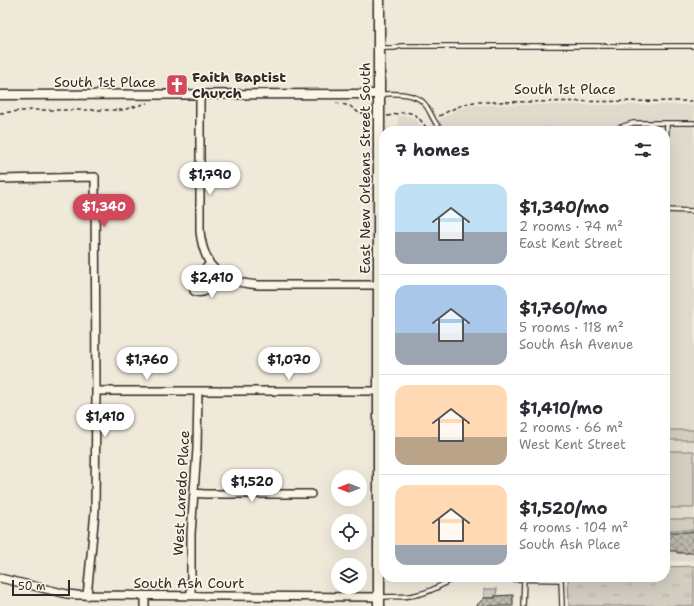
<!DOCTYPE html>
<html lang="en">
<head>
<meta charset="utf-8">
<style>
  :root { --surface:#fff; --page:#f7f7f7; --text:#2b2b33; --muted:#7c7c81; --line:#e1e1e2; --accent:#d1495b }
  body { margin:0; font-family:"Shantell Sans",sans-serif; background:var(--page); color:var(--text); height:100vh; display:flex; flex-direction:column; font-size:15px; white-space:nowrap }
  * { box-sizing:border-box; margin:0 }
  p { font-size:13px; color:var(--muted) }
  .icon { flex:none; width:22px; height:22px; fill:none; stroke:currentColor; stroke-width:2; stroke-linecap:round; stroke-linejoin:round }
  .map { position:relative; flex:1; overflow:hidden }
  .drawer { position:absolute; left:379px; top:126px; width:291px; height:456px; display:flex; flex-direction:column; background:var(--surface); border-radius:16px; box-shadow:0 4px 16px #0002 }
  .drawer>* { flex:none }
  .needle { width:26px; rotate:270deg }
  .tools { position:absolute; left:331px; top:470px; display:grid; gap:8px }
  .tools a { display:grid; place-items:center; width:36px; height:36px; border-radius:50%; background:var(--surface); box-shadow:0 4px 16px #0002; font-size:20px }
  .scale { position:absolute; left:12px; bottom:10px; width:58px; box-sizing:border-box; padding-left:4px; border:2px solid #2b2b2b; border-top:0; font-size:11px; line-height:14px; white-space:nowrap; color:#2b2b2b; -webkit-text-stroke:3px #fcf5e5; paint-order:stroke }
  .price { position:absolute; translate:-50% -34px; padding:0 9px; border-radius:14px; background:#fff; color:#222; font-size:13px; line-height:26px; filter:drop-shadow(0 1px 2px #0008) }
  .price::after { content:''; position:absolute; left:50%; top:24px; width:12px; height:9px; margin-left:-6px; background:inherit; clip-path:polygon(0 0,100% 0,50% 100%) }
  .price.active { background:var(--accent); color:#fff }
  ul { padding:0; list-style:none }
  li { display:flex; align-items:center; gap:12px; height:100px; padding:0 16px }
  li+li { border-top:1px solid var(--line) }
  li span { display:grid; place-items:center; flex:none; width:112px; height:80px; border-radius:12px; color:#555 }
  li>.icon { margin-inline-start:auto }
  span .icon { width:48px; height:48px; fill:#fffc; stroke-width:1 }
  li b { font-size:17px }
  h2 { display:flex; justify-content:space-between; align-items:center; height:48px; padding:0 16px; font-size:17px }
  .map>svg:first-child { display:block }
</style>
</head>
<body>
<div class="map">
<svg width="694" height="606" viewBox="0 0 694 606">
  <defs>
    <pattern id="park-tufts" width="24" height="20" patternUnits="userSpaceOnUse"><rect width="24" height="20" fill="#d2cdc0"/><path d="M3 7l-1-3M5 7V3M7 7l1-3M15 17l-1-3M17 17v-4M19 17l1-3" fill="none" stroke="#b4b0a5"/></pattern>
    <pattern id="building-cross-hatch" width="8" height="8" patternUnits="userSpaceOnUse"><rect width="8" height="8" fill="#bcb7ac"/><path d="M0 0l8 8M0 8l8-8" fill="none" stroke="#99958c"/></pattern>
  </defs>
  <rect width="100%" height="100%" fill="#efe9da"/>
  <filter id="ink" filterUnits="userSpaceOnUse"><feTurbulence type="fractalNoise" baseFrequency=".025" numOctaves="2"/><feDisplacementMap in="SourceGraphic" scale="8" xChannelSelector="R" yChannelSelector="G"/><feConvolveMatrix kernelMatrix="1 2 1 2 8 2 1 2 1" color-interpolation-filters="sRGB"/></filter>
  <g filter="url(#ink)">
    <path fill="#e0dacc" d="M472,105h222v456h-29v-430h-267v-15h12l8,6 5,7 35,-20z"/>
    <path fill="url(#park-tufts)" stroke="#7e7c76" d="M694,566v40h-125l-1,-29h97v-10z
      M484,589h13l-1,7h-1v2h-11z"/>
    <path fill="#d2cdc0" stroke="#7e7c76" d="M665,430h29v10h-29z
      M665,451h29v57h-29z
      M665,519h29v11h-29z"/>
    <path fill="url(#building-cross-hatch)" stroke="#2b2b2b" d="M666,532h28v21h-17v-2h-11z
      M513,595v11h-37l8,-8h11v-2z"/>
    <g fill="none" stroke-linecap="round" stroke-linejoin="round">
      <g stroke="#2b2b2b" stroke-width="6">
        <path id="service" d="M380,48h14l7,-2h293
          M380,94c14,0 32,-2 43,8 9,9 10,25 23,29
          M533,131l79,-1 21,-7h61
          M665,191l2,-68
          M665,210l29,1
          M380,597c11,-1 24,1 35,-2 14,-2 26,-9 38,-17l108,2 1,26
          M523,606l1,-27"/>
      </g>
      <g stroke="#2b2b2b" stroke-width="10">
        <path id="minor" d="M200,95v136c1,12 4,22 10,33 -9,9 -18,13 -16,27 12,6 21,-8 28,-16
          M0,179l95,-2 1,214 -1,120 -4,44 -4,41
          M210,264c14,17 28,19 49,21h120
          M96,391h283
          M194,493l11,1h106
          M0,578l67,16 10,1 302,2
          M145,596v10
          M191,596v-62l6,-85 1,-58"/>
      </g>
      <g stroke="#2b2b2b" stroke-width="11">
        <path id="tertiary" d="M0,95l379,-1"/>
      </g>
      <g stroke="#2b2b2b" stroke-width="13">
        <path id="secondary" d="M379,606v-606"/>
      </g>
      <path stroke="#2b2b2b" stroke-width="1.5" stroke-dasharray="4 3" stroke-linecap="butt" d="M336,103l10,2 4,1 9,7 11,1
        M0,113l33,-3h90l24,-7
        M387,116c5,0 8,-2 13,-3 16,-3 20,7 29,18
        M439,116c12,-6 22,-12 36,-14l219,-1"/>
      <use href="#service" stroke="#fcf5e5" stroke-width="3.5"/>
      <use href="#minor" stroke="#fcf5e5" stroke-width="7"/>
      <use href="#tertiary" stroke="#fcf5e5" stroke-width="8"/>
      <use href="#secondary" stroke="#fcf5e5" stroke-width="10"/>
    </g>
  </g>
  <defs>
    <g id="church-square" transform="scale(1.15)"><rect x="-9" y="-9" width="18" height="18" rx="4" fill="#d1495b" stroke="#fcf5e5"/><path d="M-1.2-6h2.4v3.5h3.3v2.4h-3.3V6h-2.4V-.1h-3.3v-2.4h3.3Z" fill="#fff"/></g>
  </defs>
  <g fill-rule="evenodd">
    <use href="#church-square" x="177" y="85"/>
  </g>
  <g text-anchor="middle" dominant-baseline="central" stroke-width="3.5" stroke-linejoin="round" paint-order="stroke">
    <g font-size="14" font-weight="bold" fill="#2b2b2b" stroke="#fcf5e5" text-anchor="start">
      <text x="192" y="77">Faith Baptist<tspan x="192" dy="16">Church</tspan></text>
    </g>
    <g font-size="14" fill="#2b2b2b" stroke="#fcf5e5">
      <text x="105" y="82">South 1st Place</text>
      <text x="565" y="89">South 1st Place</text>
      <text transform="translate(365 168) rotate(-90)">East New Orleans Street South</text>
      <text transform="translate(181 493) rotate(-87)">West Laredo Place</text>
      <text x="189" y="583">South Ash Court</text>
    </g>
  </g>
</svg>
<div class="tools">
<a><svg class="needle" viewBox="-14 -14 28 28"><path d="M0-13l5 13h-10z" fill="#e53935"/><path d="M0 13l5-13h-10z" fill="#7c7c81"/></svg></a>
<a><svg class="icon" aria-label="locate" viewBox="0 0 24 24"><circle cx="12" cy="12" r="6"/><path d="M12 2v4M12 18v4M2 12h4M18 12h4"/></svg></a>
<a><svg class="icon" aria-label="layers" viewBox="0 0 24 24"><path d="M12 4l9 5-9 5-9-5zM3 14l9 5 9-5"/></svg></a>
</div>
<div class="scale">50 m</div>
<b class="price" style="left:210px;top:196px">$1,790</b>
<b class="price active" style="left:104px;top:228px">$1,340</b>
<b class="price" style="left:212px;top:299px">$2,410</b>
<b class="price" style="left:147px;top:381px">$1,760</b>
<b class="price" style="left:289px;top:381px">$1,070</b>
<b class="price" style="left:105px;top:438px">$1,410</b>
<b class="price" style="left:252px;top:503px">$1,520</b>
<section class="drawer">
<h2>7 homes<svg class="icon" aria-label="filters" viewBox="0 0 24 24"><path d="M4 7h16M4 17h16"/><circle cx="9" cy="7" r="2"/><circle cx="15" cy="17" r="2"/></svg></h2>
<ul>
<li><span style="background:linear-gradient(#bfe0f5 60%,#9aa5b1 0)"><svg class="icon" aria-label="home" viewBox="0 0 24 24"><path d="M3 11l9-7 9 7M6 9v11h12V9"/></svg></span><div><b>$1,340/mo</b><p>2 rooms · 74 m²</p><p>East Kent Street</p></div></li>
<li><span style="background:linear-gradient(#a9c7e8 60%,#9aa5b1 0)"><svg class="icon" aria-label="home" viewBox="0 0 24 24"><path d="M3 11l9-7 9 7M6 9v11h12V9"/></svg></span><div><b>$1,760/mo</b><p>5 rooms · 118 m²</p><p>South Ash Avenue</p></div></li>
<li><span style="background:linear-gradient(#ffd9b3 65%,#b9a48a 0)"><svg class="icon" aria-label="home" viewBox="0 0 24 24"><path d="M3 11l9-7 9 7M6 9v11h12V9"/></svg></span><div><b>$1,410/mo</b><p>2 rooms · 66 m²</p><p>West Kent Street</p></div></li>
<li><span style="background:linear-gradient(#ffd9b3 75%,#9aa5b1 0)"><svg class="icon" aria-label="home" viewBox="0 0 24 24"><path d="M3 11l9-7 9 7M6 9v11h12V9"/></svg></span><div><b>$1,520/mo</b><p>4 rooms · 104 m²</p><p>South Ash Place</p></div></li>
</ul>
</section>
</div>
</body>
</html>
